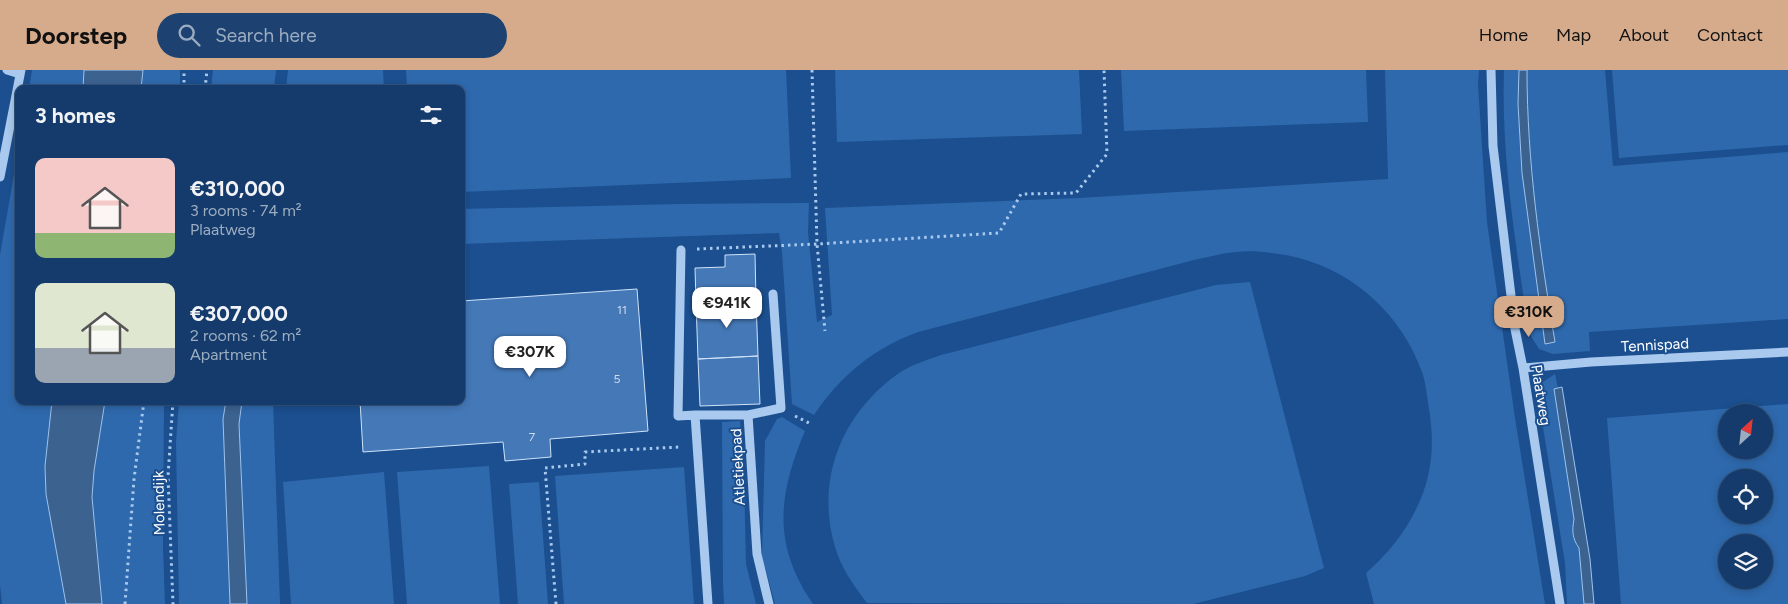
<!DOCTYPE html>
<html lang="en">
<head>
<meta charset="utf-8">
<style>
  :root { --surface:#143b6b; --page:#1d4271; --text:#f1f3f6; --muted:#9dadc1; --line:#33557e; --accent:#d6ab8b }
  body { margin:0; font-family:Figtree,sans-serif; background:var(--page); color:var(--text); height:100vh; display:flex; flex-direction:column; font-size:19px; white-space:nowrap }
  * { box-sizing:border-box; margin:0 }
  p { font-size:16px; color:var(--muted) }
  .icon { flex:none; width:28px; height:28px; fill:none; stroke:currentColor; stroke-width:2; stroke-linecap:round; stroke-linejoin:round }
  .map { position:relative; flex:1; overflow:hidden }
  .panel { position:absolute; left:15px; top:15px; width:450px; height:320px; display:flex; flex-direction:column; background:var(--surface); border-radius:10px; box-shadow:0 2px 8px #0003,0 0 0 1px var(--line) }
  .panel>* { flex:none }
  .needle { width:32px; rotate:27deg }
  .fabs { position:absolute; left:1718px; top:334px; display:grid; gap:10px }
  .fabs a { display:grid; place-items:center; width:55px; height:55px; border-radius:50%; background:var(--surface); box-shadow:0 2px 8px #0003,0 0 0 1px var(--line); font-size:25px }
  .price { position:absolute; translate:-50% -42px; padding:0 11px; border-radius:10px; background:#fff; color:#222; font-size:16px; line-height:32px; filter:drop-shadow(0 1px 2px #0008) }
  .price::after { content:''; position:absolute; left:50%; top:30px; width:15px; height:11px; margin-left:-8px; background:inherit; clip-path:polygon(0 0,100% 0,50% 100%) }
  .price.active { background:var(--accent); color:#111 }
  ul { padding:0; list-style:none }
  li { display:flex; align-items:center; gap:15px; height:125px; padding:0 20px }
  li span { display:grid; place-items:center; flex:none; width:140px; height:100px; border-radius:10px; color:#555 }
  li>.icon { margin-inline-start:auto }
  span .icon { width:60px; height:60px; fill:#fffc; stroke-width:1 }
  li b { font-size:21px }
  h2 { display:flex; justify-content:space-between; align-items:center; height:60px; padding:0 20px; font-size:21px }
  header { display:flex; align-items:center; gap:30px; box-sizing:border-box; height:70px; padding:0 25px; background:var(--accent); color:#111 }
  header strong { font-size:24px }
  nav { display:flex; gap:28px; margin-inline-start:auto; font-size:18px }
  .search { width:350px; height:45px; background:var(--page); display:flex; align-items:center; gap:12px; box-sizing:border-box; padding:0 18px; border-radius:28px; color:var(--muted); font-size:19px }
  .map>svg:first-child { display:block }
</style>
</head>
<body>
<header>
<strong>Doorstep</strong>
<div class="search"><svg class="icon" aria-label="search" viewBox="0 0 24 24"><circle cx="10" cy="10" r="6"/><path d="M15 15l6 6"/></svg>Search here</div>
<nav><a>Home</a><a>Map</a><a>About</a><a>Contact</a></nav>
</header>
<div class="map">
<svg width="1788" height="534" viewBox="0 0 1788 534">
  <rect width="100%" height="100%" fill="#1b4f8f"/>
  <path fill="#2e69ad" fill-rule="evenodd" d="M32,0h52l-1,19h-54z
    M143,0h37v19h-39z
    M213,0h63l-2,19h-63z
    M288,0h95l1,19h-98z
    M406,0h380l5,108 -330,14v-103h-54z
    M835,0h244l3,64 -245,8z
    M1121,0h245l2,52 -244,9z
    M1385,0h94l-1,15 9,137 28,196 30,186h-171l-8,-31c24,-21 43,-45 55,-75 12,-29 13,-59 8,-89 -2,-12 -3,-26 -7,-37 -20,-56 -66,-99 -123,-114 -20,-5 -44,-8 -64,-6 -12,1 -25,5 -37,7l-280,73c-44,16 -78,44 -104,83l-22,-11 -10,-152 -3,-19 -318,11v-35l217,-5 131,-1 -1,29 9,90 15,-7 -7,-107 254,-10 309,-19z
    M1504,0h15l-1,34 4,69 23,171 9,-2c-14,-90 -27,-180 -27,-272h78l8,96 175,-14v167l-199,13 1,19 -37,3 -14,-5 -10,-16c-13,-87 -28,-175 -25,-263z
    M1612,0h176v75l-169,13z
    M19,75v256h33l-7,65 1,28 20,110h-64l-2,-19v-330z
    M1250,212l74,286 -19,8 -112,28 -326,-1c-13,-17 -26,-35 -32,-56 -20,-68 7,-134 64,-174 12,-8 28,-13 42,-18l275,-70z
    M1555,304l3,14 -4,1 20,130c-2,12 -2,19 5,29l5,56h-17l-2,-41 -27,-167 5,-14z
    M105,331h59l-1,146 2,57h-63l-10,-107 2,-26z
    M179,331h47l-3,18 7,185h-51l-3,-161z
    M242,331h31l7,203h-33l-8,-180z
    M1788,334v200h-167l-14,-186zM1726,342h38v38h-38zM1726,408h38v37h-38zM1726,472h38v38h-38z
    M782,347l23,14c-27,64 -33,113 8,173h-38l-13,-48 3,-115 12,-22z
    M740,351l4,56 2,87 10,40h-32l-1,-21 -1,-161z
    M489,396l11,138h-93l-10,-132z
    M684,397l10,137h-130l-9,-128z
    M384,402l10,132h-103l-8,-122z
    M539,412l9,122h-30l-9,-120z"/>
  <path fill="#3c6290" stroke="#9cc4f0" d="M84,0h59l-2,19h-58z
    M1519,0h8c0,92 13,182 28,272l-10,2 -23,-171 -4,-69z
    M1562,317l28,172 4,45h-10l-5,-56c-7,-10 -7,-17 -5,-29l-20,-130z
    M52,331h53l-11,70 -2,26 10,107h-36l-20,-110 -1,-28z
    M226,331h16l-3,23 8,180h-17l-7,-185z"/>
  <path fill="#4478b7" stroke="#cfe3fa" d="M755,184l1,46 -60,2 -1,-34 30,-1v-12z
    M637,219l11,142 -98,8 1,18 -46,4 -2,-19 -140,10 -3,-51h101v-100z
    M756,230l2,56 -60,3 -2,-57z
    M758,286l2,48 -60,2 -2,-47z"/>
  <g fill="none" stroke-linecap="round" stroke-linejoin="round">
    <path stroke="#a9c9ee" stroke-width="3" stroke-dasharray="2.5 4" stroke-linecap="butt" d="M812,0l5,174 8,87
      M184,19v-19
      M205,19l2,-19
      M697,179l120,-5 182,-11 22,-39 55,-1 31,-39 -3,-84
      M173,331l-5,75 5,128
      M795,346l14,7
      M125,534l9,-125 10,-78
      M556,534l-11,-136 40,-4v-12l94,-5v-3"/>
    <path stroke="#a9c9ee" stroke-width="9" d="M7,0l13,4
      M1491,0l2,76 22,183 8,39 37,236
      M0,107l21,-107
      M681,180l-3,166 17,-1 13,189
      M1523,298l68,-6 197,-10
      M695,345h53
      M769,534l-12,-50 -9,-139 33,-7 -8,-114"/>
  </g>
  <g text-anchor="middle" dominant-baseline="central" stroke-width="4" stroke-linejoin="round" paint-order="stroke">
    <g font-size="12" fill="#d0dded">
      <text x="622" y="240">11</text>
      <text x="617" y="309">5</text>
      <text x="532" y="367">7</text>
    </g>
    <g font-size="15" fill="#fff" stroke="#1b4f8f">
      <text transform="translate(1655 275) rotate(-3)">Tennispad</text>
      <text transform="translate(1541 325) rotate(81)">Plaatweg</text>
      <text transform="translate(738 397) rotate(-93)">Atletiekpad</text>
      <text transform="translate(159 433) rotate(-91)">Molendijk</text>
    </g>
  </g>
</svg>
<div class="fabs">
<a><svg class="needle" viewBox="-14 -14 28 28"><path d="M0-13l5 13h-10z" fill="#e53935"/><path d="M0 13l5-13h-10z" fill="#9dadc1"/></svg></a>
<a><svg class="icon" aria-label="locate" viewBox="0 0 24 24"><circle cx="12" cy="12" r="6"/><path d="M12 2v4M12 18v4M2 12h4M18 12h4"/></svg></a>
<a><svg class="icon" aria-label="layers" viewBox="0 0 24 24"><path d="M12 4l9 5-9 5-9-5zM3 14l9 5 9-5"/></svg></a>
</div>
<b class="price" style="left:727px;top:259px">€941K</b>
<b class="price active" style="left:1529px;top:268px">€310K</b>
<b class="price" style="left:530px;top:308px">€307K</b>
<section class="panel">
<h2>3 homes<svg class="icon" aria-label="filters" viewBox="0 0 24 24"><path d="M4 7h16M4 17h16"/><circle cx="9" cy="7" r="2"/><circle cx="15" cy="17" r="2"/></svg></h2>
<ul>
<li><span style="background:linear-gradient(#f6c9c9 75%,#8fb573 0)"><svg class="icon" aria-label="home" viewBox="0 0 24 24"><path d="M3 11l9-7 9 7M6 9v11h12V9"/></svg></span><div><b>€310,000</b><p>3 rooms · 74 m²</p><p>Plaatweg</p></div></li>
<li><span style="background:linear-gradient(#dfe7d0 65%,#9aa5b1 0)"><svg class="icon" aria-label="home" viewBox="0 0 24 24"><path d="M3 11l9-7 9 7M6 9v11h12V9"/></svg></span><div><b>€307,000</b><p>2 rooms · 62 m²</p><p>Apartment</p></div></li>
</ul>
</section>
</div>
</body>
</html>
